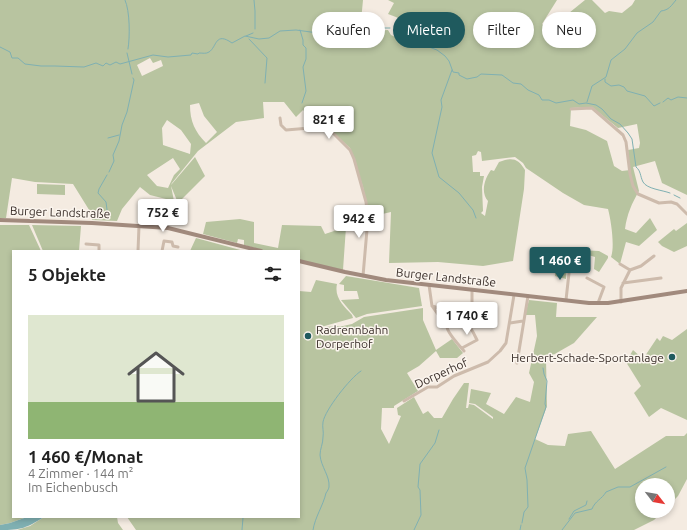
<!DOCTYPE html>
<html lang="de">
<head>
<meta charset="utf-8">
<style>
  :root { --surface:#fff; --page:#f2f2f2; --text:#222; --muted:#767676; --accent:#1f5a5e }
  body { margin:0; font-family:Ubuntu,sans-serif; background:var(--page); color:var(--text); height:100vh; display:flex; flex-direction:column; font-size:15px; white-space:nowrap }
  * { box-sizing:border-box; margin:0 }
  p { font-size:13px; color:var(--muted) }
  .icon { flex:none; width:22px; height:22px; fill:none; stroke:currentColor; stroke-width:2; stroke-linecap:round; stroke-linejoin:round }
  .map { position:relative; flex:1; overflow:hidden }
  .panel { position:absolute; left:12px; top:250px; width:288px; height:268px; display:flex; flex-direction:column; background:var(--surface); border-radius:0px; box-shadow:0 2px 6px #0003 }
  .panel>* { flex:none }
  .banner { position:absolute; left:312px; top:12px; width:315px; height:36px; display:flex; gap:8px }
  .needle { width:26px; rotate:121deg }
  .buttons { position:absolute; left:635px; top:478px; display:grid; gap:8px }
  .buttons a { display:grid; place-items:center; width:40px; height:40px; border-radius:50%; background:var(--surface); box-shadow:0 2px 6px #0003; font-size:20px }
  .price { position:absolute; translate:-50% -34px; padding:0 9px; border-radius:4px; background:#fff; color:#222; font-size:13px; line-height:26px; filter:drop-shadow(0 1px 2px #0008) }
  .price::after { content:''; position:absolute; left:50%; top:24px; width:12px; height:9px; margin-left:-6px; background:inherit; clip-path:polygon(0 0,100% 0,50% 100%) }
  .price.selected { background:var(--accent); color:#fff }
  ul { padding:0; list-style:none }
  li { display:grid; align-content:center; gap:8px; height:212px; padding:0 16px }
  li span { display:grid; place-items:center; height:124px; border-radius:0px; color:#555 }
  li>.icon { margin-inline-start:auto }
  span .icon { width:72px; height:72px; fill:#fffc; stroke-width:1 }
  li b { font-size:17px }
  h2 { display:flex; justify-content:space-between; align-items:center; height:48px; padding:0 16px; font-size:17px }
  .pill { padding:0 14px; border-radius:18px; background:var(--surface); box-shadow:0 2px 6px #0003; font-size:14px; line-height:36px }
  .pill.selected { background:var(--accent); color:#fff }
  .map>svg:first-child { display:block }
</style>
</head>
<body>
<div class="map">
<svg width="687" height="530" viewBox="0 0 687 530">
  <rect width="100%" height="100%" fill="#f4ebe1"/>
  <path fill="#b8c4a0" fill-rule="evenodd" d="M0,0h363l-3,32 28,-2 3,5 17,8 8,-16c14,3 17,13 28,20l-14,-17 -42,-16 6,-11 -6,-3h169l-15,24 6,6 37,-30h7l13,13 4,-2 13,2 10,-8 3,-5h52v195l-25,-12 -7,-22 -22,6 6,24c-7,12 -12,23 -14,38l11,4 14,-15 7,12 -18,16 -13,-4 -6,22 -9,-7c4,-10 0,-37 -3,-48l-24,-4 -21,-12 -37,-25 -3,-5 -8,-6 -33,4 -1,-9 -3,-1 -2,4 -4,1 1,16h7v4h4l-2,11 1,24 -2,2 4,3 3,-15c-8,-9 -3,-23 3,-31l3,1 5,-9c13,-5 19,-4 26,8l-1,19 -11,72 -30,5 -45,-4 -49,1 2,-51 -22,5 -6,-30 -13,-39 -23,-21 -7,-2 -8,2 -1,-6 -8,-11 -7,7 -12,-15h-21l1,16 -28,4 -38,29 -26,32 -1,2 24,-28 10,19 -27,27 -7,-17 3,15 -24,-6 -10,-8 -18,22 -5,12 -25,-1 -1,-7 -18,-29 -38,-2 -23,-4 -6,40h-6zM150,58l3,5 8,-3 2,6 -21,10 -5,-11zM199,103l5,13 13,16 -11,11c-11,-11 -16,-22 -16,-38zM592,107l26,21 19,-4 3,19 -1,5 -11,2 2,20 -8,1 -8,-5 -7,-25 -21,-11 -16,-4 1,-18zM167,120l14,10 10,14 -1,10 -27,-9 -1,-17zM173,158l7,11 -6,6 -6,13 -11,-2 -10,-11z
    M37,184l28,1v10l-28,-1z
    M240,219l14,3v21l24,5 4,-23 39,1 4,8 21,-7 -3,43 -44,-10v-9h-33l-22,-6v-5l-6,-1 -1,4 -34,-9 3,-12z
    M687,223v23l-13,6 -12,-6 -4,-4 16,-13 2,2z
    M0,225h29l12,26h-28v266h14l-17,6 -10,2z
    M32,225l49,1 -2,25h-36z
    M196,238l48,13h-54z
    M558,249l41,2 9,5v2l-9,14 -5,-3 1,-12 -10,-3 -10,7 -8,-1 -1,19 -11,-3z
    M346,276l73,12 3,18 -55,8 -11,4 -15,-18 18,-1 -2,-8h-13v-6l-5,-1z
    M316,280l21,4c-3,14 7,22 15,31l1,3 -32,9 22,-1 9,-2 12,-7 59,-9v12l13,30 16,-11 11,14 -6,5h-17l-4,-7 -17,15 -12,7 11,18 -24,15v2h-12l-1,21 8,15 12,-28 -3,-1 -1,-7 17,-11 9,17 5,-3 6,7h8l11,-19 11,-16h5l-3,25h2l1,-4 5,1 19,14v-2l-18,-13 -6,-1 2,-14 20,4 -5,11 18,10 12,-17 14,5 4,-20 -5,-9 8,-37 -2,-21h-10l4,-15 28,3 -1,14h41l-23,26 -28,16 1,47 -12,33 13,6 17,1 3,-12 23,-3 24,38 51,-33h18l3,-3v46l-9,17 -10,10v-21h-26v26h21l-9,9 -20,10h-498l-9,-13h172v-226l12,1z
    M687,329v91l-26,-12 -12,9 -15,-24 7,-7 -15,-24 7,-12 10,9 14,-21 3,3 3,-5 9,4z
    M44,517h73l1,6 5,7h-106l13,-4z"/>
  <path fill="#7fb0b2" d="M27,517h17c-18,11 -22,13 -44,13v-5l10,-2z"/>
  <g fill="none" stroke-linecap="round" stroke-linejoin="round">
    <path stroke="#7fb0b2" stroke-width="1" d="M125,0c5,11 5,37 3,49
      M254,0l1,11v18
      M300,30l3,10v5l3,3v11l-3,8 3,24 -4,12
      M406,30l14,8 9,9 8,3 8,6 4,5 4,11 6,1v2l8,4 10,-2 4,-3 21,1 11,8 8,1 7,6 11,5 3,5h7l7,3 17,-3 6,4 7,-1 10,2 6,4 9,10 9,5 8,9 4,6 4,28c5,4 4,9 7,15 4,7 19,8 27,11
      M415,35l2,-8c6,4 18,11 19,18l3,1
      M246,36l7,-3
      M249,39l18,19 -2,25
      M442,45l16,-16
      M0,47l10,5 2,6h6l7,6 16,2h14l29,1 12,-4 7,3 3,-3 4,2 6,-3 4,2 33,-9 15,2 23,-2 1,-2 6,1 1,-1c4,0 7,1 10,-1 8,-5 6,-21 23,-9l13,-7 14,3 10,-1 11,-7 16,-1 22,3 1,-3 18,-3h10l9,3 20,-2h14
      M127,53l5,21
      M452,70l-11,30 1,7 -10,46 7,24 20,16 14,17 3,8
      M605,79v3l6,4 8,-1 5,2 3,4 18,5 9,10 6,-3
      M587,102l5,-16 14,-9 5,-17 14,-11 12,-16 16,-11 8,-11c8,-1 10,-5 15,-11
      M663,102l5,-4 3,2 7,-3 9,1
      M108,138l11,-3
      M109,172l5,-11 -1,-6 6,-14 3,-16 5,-13 7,-32 -1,-2
      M107,175l-8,14 -1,4 8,9 2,15
      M674,195l6,3
      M569,519l5,-8 12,-6 1,-4
      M522,523l2,-11 4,-5 -1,-27 -2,-12 21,-61 -1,-3 2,-23 -3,-7 -1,-6
      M242,530l1,-12
      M313,530c2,-13 10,-24 13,-37 1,-1 3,-5 3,-6 1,-11 -8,-20 -9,-32 0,-6 3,-11 3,-18 1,-5 -1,-10 0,-15 2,-12 27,-44 38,-51
      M414,530l7,-15 -1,-25 -2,-3 2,-23 15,-21 4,-13
      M520,530l1,-5
      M562,530l13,-17 17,-4c3,-8 10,-10 14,-17l12,-5h12l36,-20"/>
    <path stroke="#cdbbac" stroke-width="3" d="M571,109l21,-1 31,27 3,7 4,32 3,12 5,8 21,9 12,-1 6,2 10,10
      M280,118l1,7 5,5 36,-3 5,1 6,5 17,17 4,9 12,43 2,16 -5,58
      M86,244l13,1v6
      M138,251l1,-25
      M162,251l2,-10 8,1 1,4 5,1
      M620,264l10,6
      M587,278l17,9 -6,16
      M623,283l38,-5
      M429,285l3,21 15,21c1,7 12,18 17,24
      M566,300l4,-36
      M621,302v-14l9,-18 11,-4 13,-10
      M432,306c26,8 33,8 45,34l-15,8
      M472,315v-25
      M510,323l13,-2
      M517,363l11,-67
      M404,401l24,-14h9l17,-11 34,-14 12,-11 6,-8 8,-48"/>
    <path stroke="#a18a7d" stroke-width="4" d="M0,220l92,3 76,5 93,23
      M299,261l46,11 41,8 203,23h19l79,-12"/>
  </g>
  <g fill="#1f5a5e" stroke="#fbf5ee" stroke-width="1.5">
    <circle cx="308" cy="336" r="4"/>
    <circle cx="672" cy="357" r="4"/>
  </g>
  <g text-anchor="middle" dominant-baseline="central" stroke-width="3" stroke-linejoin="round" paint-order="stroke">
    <g font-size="12" fill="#3b302b" stroke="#fbf5ee">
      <text transform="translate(60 212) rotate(2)">Burger Landstraße</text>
      <text transform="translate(446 277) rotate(6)">Burger Landstraße</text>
      <text transform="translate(441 373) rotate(-24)">Dorperhof</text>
    </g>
    <g font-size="12" fill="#3b302b" stroke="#fbf5ee" text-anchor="start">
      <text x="316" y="329">Radrennbahn<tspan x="316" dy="14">Dorperhof</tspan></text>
      <text x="664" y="357" text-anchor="end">Herbert-Schade-Sportanlage</text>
    </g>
  </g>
</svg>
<div class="buttons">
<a><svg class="needle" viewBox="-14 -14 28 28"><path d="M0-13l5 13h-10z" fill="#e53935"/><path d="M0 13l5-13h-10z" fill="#767676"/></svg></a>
</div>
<b class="price" style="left:329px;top:140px">821 €</b>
<b class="price" style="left:163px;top:233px">752 €</b>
<b class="price" style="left:359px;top:239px">942 €</b>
<b class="price selected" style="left:560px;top:281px">1 460 €</b>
<b class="price" style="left:467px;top:336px">1 740 €</b>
<div class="banner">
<a class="pill">Kaufen</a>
<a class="pill selected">Mieten</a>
<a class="pill">Filter</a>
<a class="pill">Neu</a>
</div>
<section class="panel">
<h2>5 Objekte<svg class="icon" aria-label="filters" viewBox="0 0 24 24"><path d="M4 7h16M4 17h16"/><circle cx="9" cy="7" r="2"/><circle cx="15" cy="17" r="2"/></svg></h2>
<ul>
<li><span style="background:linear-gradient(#dfe7d0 70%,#8fb573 0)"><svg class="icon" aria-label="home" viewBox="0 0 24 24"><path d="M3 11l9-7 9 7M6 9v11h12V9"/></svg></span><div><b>1 460 €/Monat</b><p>4 Zimmer · 144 m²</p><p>Im Eichenbusch</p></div></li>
</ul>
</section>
</div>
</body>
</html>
